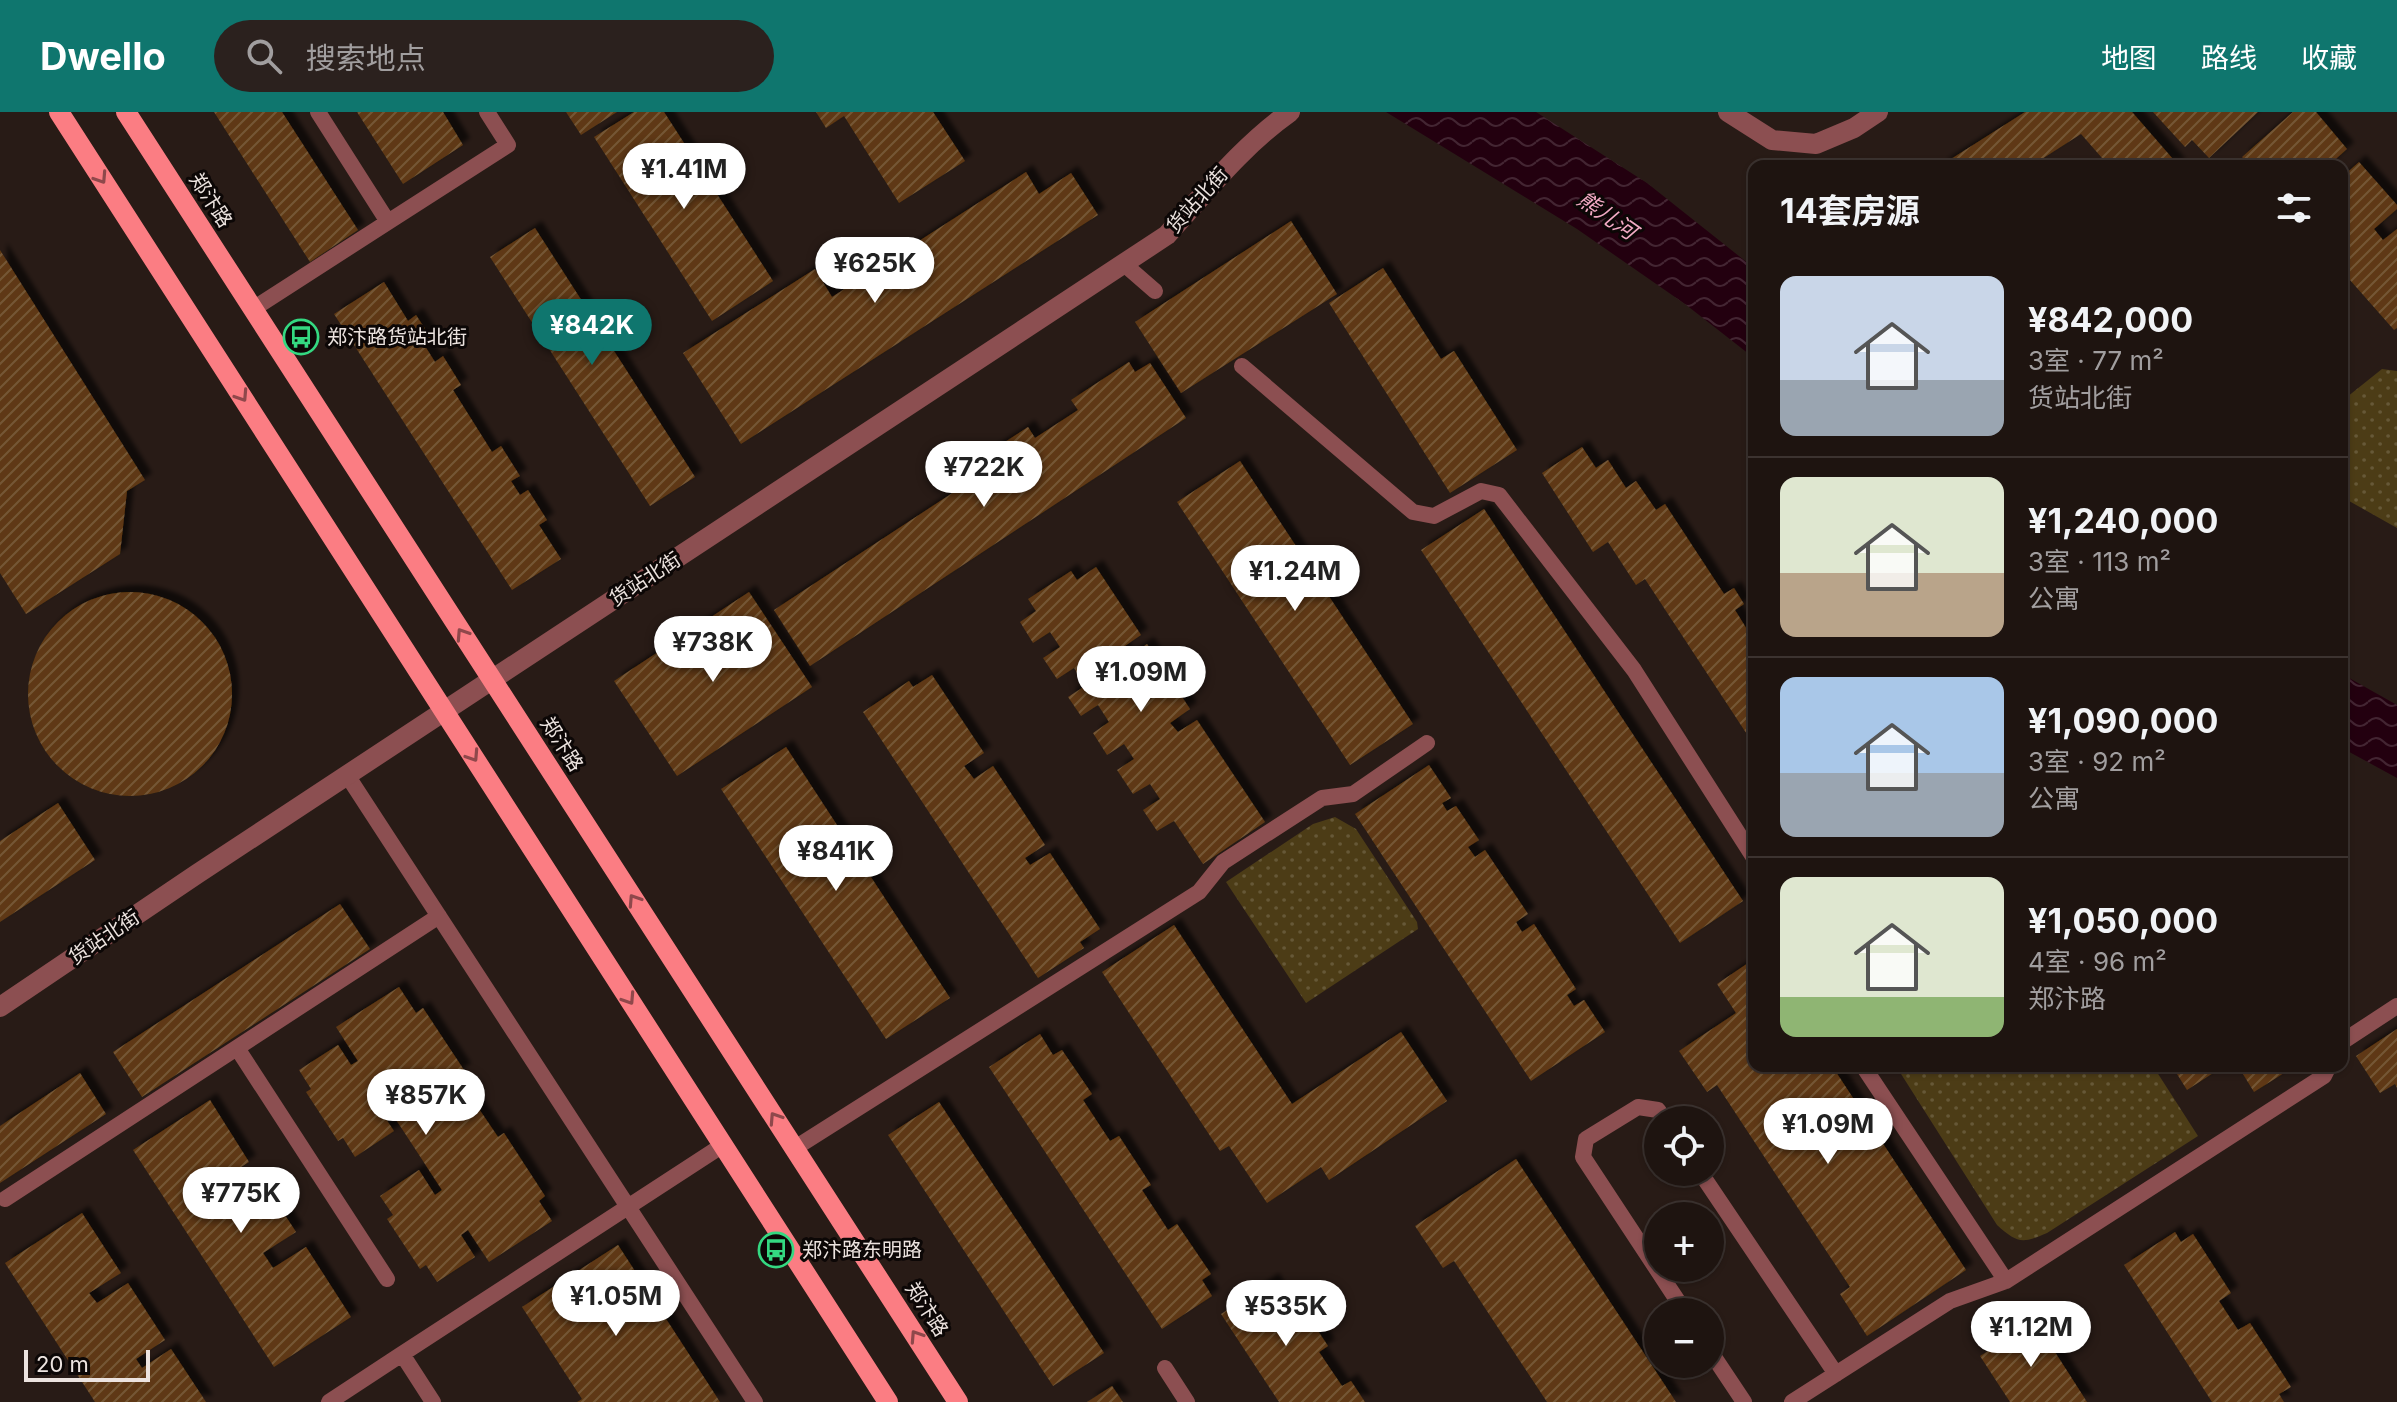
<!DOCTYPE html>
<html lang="zh">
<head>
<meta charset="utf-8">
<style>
  :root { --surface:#1e1410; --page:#2b211e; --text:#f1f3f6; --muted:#a19e9f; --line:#3c3330; --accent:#0f766e }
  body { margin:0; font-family:Inter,"Noto Sans SC",sans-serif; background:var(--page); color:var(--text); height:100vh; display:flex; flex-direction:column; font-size:30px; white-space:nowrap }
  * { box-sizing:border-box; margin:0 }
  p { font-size:26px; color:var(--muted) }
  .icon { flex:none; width:44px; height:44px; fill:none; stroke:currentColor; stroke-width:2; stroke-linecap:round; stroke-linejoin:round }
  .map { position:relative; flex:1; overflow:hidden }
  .side { position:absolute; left:1748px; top:48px; width:600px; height:912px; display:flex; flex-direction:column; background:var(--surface); border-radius:16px; box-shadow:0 2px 6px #0004,0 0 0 2px var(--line) }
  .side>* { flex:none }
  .tools { position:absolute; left:1644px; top:994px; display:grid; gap:16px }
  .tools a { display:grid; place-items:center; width:80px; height:80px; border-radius:50%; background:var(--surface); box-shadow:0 2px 6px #0004,0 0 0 2px var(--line); font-size:40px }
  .scale { position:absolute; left:24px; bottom:20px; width:126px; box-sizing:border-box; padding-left:8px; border:4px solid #ece3df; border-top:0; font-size:22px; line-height:28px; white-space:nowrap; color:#ece3df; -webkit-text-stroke:6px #0c0706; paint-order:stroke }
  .price { position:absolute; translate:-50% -68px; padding:0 18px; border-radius:28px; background:#fff; color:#222; font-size:26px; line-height:52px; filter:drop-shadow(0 2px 4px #0008) }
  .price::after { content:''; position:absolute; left:50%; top:48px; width:24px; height:18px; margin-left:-12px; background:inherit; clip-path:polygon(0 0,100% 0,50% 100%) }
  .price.current { background:var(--accent); color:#fff }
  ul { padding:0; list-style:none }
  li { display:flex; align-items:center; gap:24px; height:200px; padding:0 32px }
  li+li { border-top:2px solid var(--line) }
  li span { display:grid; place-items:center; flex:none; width:224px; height:160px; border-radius:16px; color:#555 }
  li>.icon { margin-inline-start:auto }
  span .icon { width:96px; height:96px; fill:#fffc; stroke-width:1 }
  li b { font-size:34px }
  h2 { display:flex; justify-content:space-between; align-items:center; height:96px; padding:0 32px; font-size:34px }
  header { display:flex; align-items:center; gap:48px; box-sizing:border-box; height:112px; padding:0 40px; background:var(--accent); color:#fff }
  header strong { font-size:38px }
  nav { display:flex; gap:44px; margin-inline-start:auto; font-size:28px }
  .search { width:560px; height:72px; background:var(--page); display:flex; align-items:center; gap:20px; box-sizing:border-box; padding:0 28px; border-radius:44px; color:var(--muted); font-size:30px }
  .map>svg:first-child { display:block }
</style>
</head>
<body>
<header>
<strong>Dwello</strong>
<div class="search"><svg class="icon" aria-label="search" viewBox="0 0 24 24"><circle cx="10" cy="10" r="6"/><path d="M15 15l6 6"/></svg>搜索地点</div>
<nav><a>地图</a><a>路线</a><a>收藏</a></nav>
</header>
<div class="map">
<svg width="2397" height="1290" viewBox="0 0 2397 1290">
  <defs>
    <pattern id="green-dots" width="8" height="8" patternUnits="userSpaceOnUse" patternTransform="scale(2)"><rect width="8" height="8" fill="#4c3c16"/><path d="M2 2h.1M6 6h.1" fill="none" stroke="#665837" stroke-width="1.8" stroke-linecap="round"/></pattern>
    <pattern id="water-waves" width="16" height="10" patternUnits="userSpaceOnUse" patternTransform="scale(2)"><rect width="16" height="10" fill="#23000f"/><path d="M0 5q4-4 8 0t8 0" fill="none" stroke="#432532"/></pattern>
    <pattern id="building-hatch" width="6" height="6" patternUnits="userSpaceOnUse" patternTransform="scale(2)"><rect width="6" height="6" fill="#5e3913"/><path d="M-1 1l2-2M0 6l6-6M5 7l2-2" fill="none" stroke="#755635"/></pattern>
    <filter id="shadow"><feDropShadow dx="7" dy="-7" stdDeviation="2" flood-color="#0009"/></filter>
  </defs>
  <rect width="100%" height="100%" fill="#281b16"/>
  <path fill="url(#green-dots)" d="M2382,257l15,2v157l-55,-31v-96z
    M1335,705l21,12 61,93 1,7 -112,74 -80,-121 87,-58z
    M1896,954h257l45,70 -151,97c-25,11 -30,10 -50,-8z"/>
  <path fill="url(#water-waves)" d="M1386,0h150l111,71 107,85v90l-69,-54 -108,-75z
    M2342,562l55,31v73l-55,-30z"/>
  <path fill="url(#building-hatch)" filter="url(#shadow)" d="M214,0h68l76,118 -48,32z
    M357,0h86l20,33 -60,39z
    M566,0h51l-36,23z
    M634,0h30l109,169 -61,40 -118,-184z
    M816,0h117l32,49 -66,42 -55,-87 -18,12z
    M2025,0h107l47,54h-70l-28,-32 -50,32h-91z
    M2153,0h105l-49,46 -17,-18 -7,7z
    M2293,0h23l31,37 -19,17h-78l-8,-9z
    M2359,50l38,43v4l-23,20 9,11 14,-11v99l-3,2 -52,-59v-94z
    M1026,60l13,22 32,-21 27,42 -357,229 -58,-91 132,-84 17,28z
    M1291,109l46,73 -156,99 -46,-71z
    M535,116l160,249 -45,29 -160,-249z
    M0,138l145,230 -18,11 -7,63 -94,60 -26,-41z
    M1383,156l58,91 13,-8 63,99 -67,43 -121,-190z
    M384,170l24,39 8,-6 15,23 -8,5 12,19 8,-6 18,29 -8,5 39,62 9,-6 19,30 -9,5 9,14 8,-5 19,30 -8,5 22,34 -49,31 -178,-276z
    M1129,250l6,10 15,-9 36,55 -376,248 -36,-56 215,-141 -7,-12 46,-30 7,11 43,-28 -7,-10z
    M1582,335l14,21 12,-8 18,28 10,-7 20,29 9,-6 59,90 10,-6 10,16 -9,6 13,21 6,-4v118l-109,-166 -9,6 -28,-43 -15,10 -51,-79z
    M1240,349l173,263 -63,41 -173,-263z
    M1484,397l259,392 -63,42 -259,-393z
    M1096,455l45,68 -19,13 6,9 19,-13 43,65 -20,14 8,9 19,-12 68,102 -62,42 -29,-43 -17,10 -14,-21 17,-11 -10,-15 -17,10 -16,-24 17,-11 -10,-15 -17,11 -14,-22 16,-11 -11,-17 -17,11 -13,-19 17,-11 -11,-18 -17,11 -14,-21 17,-11 -10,-15 -17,11 -13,-21 16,-11 -8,-12 43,-28 6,9z
    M749,480l63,95 -135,89 -63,-95z
    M28 582a102 102 0 1 1 204 0a102 102 0 1 1-204 0Z
    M932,563l52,78 -20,13 10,13 19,-13 52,79 -20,13 5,7 20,-12 50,76 -20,13 4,6 -46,30 -175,-266 46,-31 4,6z
    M786,635l164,251 -64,41 -165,-250z
    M1429,653l22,33 -9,5 5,8 9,-5 23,34 -11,7 7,10 10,-7 43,64 -12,8 6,10 12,-8 42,65 -9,6 7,11 10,-6 21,32 -74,49 -176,-267z
    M58,691l37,57 -95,62v-81z
    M340,792l30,45 -228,148 -29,-45z
    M1174,813l118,179 109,-72 46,69 -118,79 -8,-13 -54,36 -38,-57 -9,5 -118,-179z
    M1754,847v107h78l134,204 -99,66 -27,-42 10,-7 -133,-202 -10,7 -28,-41 57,-38 -19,-29z
    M399,875l17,26 7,-5 41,62 -8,5 42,62 6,-4 41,63 -6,5 13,20 -63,41 -21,-32 -7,5 14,22 -38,25 -11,-17 -6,4 -33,-50 6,-4 -13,-19 39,-26 16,25 7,-5 -55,-84 -7,4 14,21 -39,26 -12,-19 -5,3 -32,-49 5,-3 -12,-19 39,-25 13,20 7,-4 -22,-34z
    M2397,917v59l-2,-4 -15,9 -24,-37z
    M1040,922l13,21 9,-5 30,44 -9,6 27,41 9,-5 32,49 -9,5 26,40 9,-6 34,50 -9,6 10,16 -50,33 -173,-262z
    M2172,954h52l-37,24z
    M2238,954h57l-41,26z
    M80,961l26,41 -106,69v-57z
    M210,988l39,62 -31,20 10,15 32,-20 36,55 -33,21 10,15 33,-21 45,70 -77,50 -141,-217z
    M939,990l165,251 -51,33 -165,-251z
    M1516,1047l160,243h-129l-93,-141 -11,7 -28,-42z
    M82,1101l39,60 -32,20 8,10 31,-20 37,57 -29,19 6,9 29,-19 35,53h-111l-90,-139z
    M2175,1120l6,10 12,-8 38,59 -12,8 19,29 12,-7 41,64 -12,7 5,8h-72l-88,-137z
    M618,1133l102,157h-143l5,-3 -60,-92z
    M1272,1168l13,21 9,-6 34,51 -9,6 23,34 9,-5 14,21h-86l-58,-88z
    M2035,1209l52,81h-77l-30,-46z
    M1112,1274l11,16h-36z"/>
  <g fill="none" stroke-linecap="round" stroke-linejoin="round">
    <path stroke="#8c4f51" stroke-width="16" d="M388,110l120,-77 -21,-33
      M1124,152l31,27
      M253,197l135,-87 -70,-110
      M1242,254l171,146 21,4 47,-25 18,4 135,175 120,188
      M347,663l408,627
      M2342,930l55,-36
      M237,936l150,231
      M1863,954l143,215
      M1665,1008l-7,-10 -20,-3 -52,32 -3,18 102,155
      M795,1036l404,-256 24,-30 99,-64 31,-4 74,-51
      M1700,1060l136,202
      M5,1087l434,-283
      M1710,1239l34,51
      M1165,1256l22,34
      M329,1290l73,-48
      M433,1290l-31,-48 321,-209
      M1792,1290l158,-101 56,-20 318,-205 5,-10"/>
    <path stroke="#8c4f51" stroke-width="20" d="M1728,0l44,28 44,4 38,-16 24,-16
      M0,895l197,-133 970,-639c39,-43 75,-89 123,-123"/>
    <path stroke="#fb7d83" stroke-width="20" d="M59,0l829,1290
      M126,0l832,1290"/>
  </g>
  <defs><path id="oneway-chevron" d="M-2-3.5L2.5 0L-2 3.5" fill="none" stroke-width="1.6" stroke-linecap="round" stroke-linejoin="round" transform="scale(2)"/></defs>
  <g stroke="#8f484b">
    <use href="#oneway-chevron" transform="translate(101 66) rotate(57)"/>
    <use href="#oneway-chevron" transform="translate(242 284) rotate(57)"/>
    <use href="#oneway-chevron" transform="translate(462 522) rotate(-123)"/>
    <use href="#oneway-chevron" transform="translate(473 644) rotate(57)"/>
    <use href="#oneway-chevron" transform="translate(634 788) rotate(-123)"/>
    <use href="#oneway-chevron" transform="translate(629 887) rotate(57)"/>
    <use href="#oneway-chevron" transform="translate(775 1006) rotate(-123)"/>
    <use href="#oneway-chevron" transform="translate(916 1224) rotate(-123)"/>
  </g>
  <defs>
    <g id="bus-ring" transform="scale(1.8)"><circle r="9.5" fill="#0c0706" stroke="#34d881" stroke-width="1.5"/><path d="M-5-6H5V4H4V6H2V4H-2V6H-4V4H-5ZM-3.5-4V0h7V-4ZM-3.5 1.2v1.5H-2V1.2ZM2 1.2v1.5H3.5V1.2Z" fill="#34d881"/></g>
  </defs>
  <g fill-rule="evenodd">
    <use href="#bus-ring" x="301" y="225"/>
    <use href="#bus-ring" x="776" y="1138"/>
  </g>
  <g text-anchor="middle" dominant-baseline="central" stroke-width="6" stroke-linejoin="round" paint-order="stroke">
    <g font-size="20" fill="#ece3df" stroke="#0c0706">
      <text transform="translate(211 88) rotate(57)">郑汴路</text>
      <text transform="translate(1197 88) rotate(-48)">货站北街</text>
      <text transform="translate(645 467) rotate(-33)">货站北街</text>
      <text transform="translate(562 632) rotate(57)">郑汴路</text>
      <text transform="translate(104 825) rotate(-34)">货站北街</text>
      <text transform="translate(927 1197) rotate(57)">郑汴路</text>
    </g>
    <g font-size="20" fill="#ece3df" stroke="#0c0706" text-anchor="start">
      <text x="327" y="225">郑汴路货站北街</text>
      <text x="802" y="1138">郑汴路东明路</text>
    </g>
    <g font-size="22" font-style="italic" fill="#f2aac4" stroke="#0c0706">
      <text transform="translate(1607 103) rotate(35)">熊儿河</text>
    </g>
  </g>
</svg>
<div class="tools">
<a><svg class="icon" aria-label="locate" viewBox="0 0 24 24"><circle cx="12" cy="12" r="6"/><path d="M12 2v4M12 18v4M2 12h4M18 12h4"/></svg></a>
<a>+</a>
<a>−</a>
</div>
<div class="scale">20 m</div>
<b class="price" style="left:684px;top:99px">¥1.41M</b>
<b class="price" style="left:875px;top:193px">¥625K</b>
<b class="price current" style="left:592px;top:255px">¥842K</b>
<b class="price" style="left:984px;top:397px">¥722K</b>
<b class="price" style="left:1295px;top:501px">¥1.24M</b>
<b class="price" style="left:713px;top:572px">¥738K</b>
<b class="price" style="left:1141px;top:602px">¥1.09M</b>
<b class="price" style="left:836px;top:781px">¥841K</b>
<b class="price" style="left:426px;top:1025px">¥857K</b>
<b class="price" style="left:1828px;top:1054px">¥1.09M</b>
<b class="price" style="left:241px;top:1123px">¥775K</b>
<b class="price" style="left:616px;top:1226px">¥1.05M</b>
<b class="price" style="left:1286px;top:1236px">¥535K</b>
<b class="price" style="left:2031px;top:1257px">¥1.12M</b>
<section class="side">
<h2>14套房源<svg class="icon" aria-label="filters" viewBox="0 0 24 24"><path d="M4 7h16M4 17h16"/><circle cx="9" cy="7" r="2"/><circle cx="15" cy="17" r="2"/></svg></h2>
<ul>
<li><span style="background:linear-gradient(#c9d6e8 65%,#9aa5b1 0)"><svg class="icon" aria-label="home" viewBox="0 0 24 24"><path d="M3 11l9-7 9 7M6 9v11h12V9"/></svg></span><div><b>¥842,000</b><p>3室 · 77 m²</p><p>货站北街</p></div></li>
<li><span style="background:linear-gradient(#dfe7d0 60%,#b9a48a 0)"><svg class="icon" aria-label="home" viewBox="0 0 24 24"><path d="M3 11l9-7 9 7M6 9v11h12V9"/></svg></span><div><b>¥1,240,000</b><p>3室 · 113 m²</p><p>公寓</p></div></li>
<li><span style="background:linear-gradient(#a9c7e8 60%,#9aa5b1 0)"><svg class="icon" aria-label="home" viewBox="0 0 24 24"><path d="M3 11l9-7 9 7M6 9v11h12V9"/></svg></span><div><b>¥1,090,000</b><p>3室 · 92 m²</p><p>公寓</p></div></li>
<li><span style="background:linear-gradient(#dfe7d0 75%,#8fb573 0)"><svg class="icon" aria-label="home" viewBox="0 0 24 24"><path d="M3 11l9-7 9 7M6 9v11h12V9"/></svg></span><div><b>¥1,050,000</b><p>4室 · 96 m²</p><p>郑汴路</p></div></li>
</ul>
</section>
</div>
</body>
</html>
